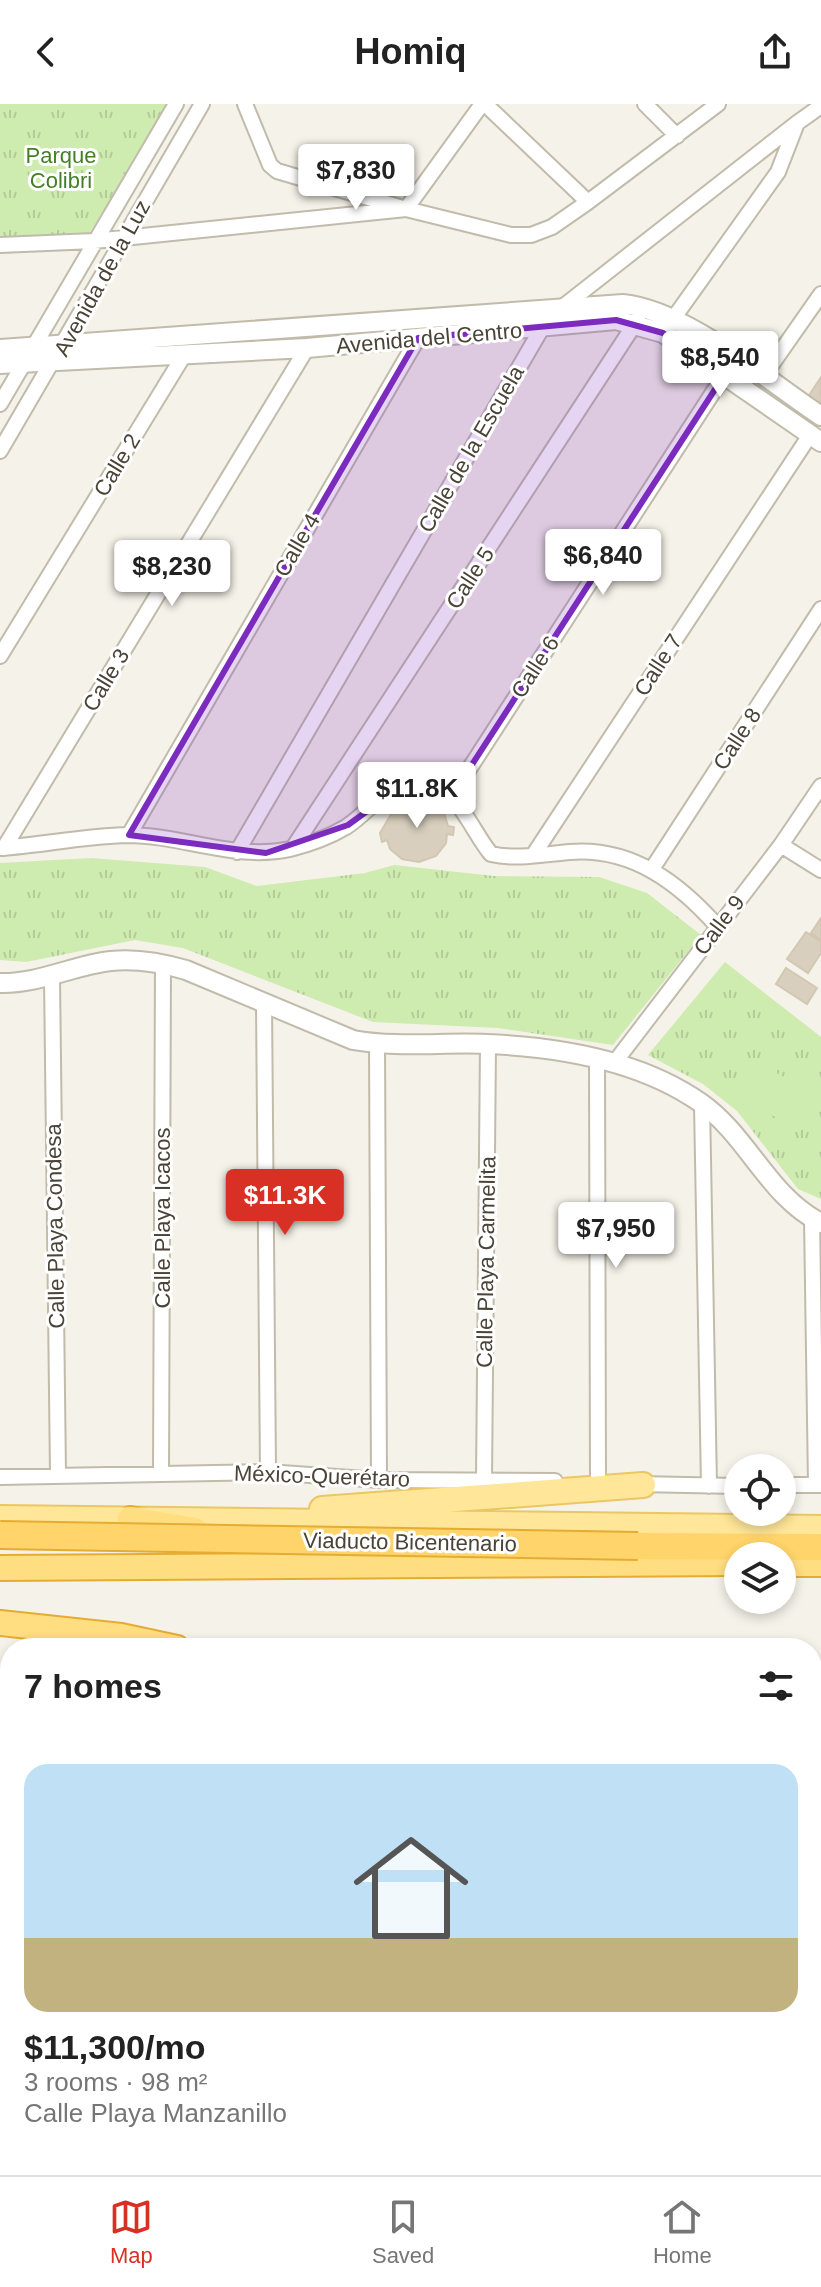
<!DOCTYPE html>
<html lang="en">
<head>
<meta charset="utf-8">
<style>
  :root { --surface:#fff; --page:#f6f6f6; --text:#222; --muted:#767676; --line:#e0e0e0; --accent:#d93025 }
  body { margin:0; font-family:Arial,sans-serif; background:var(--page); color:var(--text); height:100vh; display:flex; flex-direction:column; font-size:30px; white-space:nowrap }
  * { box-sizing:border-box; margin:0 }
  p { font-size:26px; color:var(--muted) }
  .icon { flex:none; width:44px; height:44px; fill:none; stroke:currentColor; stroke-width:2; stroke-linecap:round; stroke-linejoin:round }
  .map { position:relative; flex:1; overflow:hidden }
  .sheet { position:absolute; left:0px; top:1534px; width:822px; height:538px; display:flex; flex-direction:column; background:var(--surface); border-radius:32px 32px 0 0; box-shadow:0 4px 12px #0003 }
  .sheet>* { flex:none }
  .buttons { position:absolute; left:724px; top:1350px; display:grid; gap:16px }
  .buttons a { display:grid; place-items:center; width:72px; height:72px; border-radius:50%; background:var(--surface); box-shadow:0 4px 12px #0003; font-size:40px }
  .price { position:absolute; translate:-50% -68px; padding:0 18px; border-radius:8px; background:#fff; color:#222; font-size:26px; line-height:52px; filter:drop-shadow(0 2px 4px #0008) }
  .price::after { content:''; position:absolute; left:50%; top:48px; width:24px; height:18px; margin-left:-12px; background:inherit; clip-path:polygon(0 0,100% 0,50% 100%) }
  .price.current { background:var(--accent); color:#fff }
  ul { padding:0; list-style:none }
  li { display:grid; align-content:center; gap:16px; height:424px; padding:0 24px }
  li+li { border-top:2px solid var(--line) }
  li span { display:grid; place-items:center; height:248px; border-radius:24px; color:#555 }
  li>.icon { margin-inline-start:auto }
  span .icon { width:144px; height:144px; fill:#fffc; stroke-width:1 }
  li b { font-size:34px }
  h2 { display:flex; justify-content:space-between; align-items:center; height:96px; padding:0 24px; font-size:34px }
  header { display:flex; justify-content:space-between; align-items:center; height:104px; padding:0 24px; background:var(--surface); font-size:36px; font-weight:700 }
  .tab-bar { display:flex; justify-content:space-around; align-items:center; height:112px; border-top:2px solid var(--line); background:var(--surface); font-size:22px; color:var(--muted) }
  .tab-bar a { display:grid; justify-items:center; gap:4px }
  .tab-bar .current { color:var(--accent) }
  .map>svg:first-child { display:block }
</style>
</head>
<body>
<header><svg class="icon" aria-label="back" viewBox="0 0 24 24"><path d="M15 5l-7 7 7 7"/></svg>Homiq<svg class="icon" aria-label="share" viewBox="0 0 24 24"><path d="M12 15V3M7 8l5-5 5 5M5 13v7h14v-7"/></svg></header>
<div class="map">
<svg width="821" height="2071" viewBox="0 0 821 2071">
  <defs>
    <pattern id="grass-tufts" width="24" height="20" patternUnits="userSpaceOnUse" patternTransform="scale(2)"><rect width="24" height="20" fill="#ceebb0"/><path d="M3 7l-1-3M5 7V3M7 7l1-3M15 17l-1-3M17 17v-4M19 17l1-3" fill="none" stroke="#b2cb98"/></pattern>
  </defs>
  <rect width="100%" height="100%" fill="#f5f2e9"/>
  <path fill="url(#grass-tufts)" d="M0,0h176l-93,138 -83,1z
    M91,754l114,9 52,19 108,-13 29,-8 100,11 105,1 48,16 54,42 -88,110 -115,-17 -125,-6 -190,-74 -48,-8 -109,22 -26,-2v-97z
    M725,858l96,75v162l-23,-10 -61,-78 -34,-27 -55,-29z"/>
  <path fill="#ceebb0" d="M754,957l64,34 -18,35 -65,-34z"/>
  <path fill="#d8cfbe" stroke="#d3c7b1" stroke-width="2" d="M821,273v28l-13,-8z
    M414,693l28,9 6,20 6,1 -1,8 -6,-1 -1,9 -10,13 -17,6 -17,-3 -12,-10 -3,-9 -5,2 -2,-9 19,-32z
    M821,814v22l-10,-7z
    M806,828l15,10v11l-13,20 -21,-14z
    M786,864l31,20 -10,16 -31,-20z
    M0,1721l10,2v248l-10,-2z
    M398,2062h89l-2,9h-75z"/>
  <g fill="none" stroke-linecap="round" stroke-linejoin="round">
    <g stroke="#c1bbab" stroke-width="18">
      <path id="minor" d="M245,0l25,61 7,6 129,38 105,26h20l21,-8 36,-25 130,-98
        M485,0l103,98
        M645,0l32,32
        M0,141l94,-4 312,-32 76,-105
        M668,222l110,-154 19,-49 24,-17
        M763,273l58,-83
        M0,300l176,-300
        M0,347l202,-347
        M0,552l184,-301
        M451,693l272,-420
        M129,731l289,-497
        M781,741l40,25
        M0,744c42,-3 85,-12 127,-13 56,0 107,26 163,14 20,-5 39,-12 56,-22 25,-16 44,-48 77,-46 33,3 49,51 68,73 25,6 54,0 79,-2 62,-5 109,31 148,75
        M4,744l303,-500
        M293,744l345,-529
        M237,748l305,-524 18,-19 237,-186
        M534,750l276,-419
        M652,765l169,-260
        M52,873l6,498
        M264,899l4,469
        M377,940l2,436
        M597,954l1,424
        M615,958l166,-217 40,-59
        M702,1000l7,382
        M812,1114l4,267
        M161,1369l2,-510
        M0,1373l268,-5 111,8 176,1
        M484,1376l4,-436
        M636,1380l102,2
        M782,1381h39
        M10,2062l2,9"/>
    </g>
    <g stroke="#c1bbab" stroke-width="22">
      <path id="tertiary" d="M0,245l623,-45c62,6 144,76 198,112
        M0,260l307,-16 309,-28 47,13 158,109
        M0,879c39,1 74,-18 111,-22 26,-3 51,2 75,9l167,70c45,8 89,2 134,4 73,3 153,16 214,59 47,33 67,93 120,120"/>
    </g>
    <g stroke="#d7c997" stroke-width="24">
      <path id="secondary" d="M0,2052l10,-3
        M150,2062l74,9
        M318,2062l12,9
        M71,2071l66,-9"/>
    </g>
    <g stroke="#eac763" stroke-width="28">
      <path id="primary" d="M322,1405l321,-24
        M0,1414l821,10"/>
    </g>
    <g stroke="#e5ac33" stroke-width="28">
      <path id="trunk" d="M130,1415l65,11
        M782,1460h39
        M0,1464l738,-5
        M0,1519l121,13 56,12
        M812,1691l9,2"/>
    </g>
    <g stroke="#e5ac33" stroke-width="30">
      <path id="motorway" d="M638,1442l183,1"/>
    </g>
    <use href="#minor" stroke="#fff" stroke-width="14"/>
    <use href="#tertiary" stroke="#fff" stroke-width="18"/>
    <use href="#secondary" stroke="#fff4c9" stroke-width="20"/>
    <use href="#primary" stroke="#ffe698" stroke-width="24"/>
    <use href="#trunk" stroke="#ffdd81" stroke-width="24"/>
    <use href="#motorway" stroke="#ffd46a" stroke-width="26"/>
    <g stroke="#e5ac33" stroke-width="30" stroke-linecap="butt">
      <path id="motorway-bridge" d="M0,1431l638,11"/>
    </g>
    <use href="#motorway-bridge" stroke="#ffd46a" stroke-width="26"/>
  </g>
  <path fill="#7b2cbf" fill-opacity="0.2" stroke="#7b2cbf" stroke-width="6" stroke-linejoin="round" d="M616,216l47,13 60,44 -272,420 -27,-16 -17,1 -59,43 -82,28 -137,-18 289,-497z"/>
  <g text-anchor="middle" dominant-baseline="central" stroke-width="6" stroke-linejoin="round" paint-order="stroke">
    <g font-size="22" fill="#447f26" stroke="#fff">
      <text x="61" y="51">Parque<tspan x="61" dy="25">Colibri</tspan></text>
    </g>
    <g font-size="22" fill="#4a4337" stroke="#fff">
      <text transform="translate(102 174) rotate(-61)">Avenida de la Luz</text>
      <text transform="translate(429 234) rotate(-5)">Avenida del Centro</text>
      <text transform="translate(471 345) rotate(-60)">Calle de la Escuela</text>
      <text transform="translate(117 361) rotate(-59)">Calle 2</text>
      <text transform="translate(297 441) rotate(-60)">Calle 4</text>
      <text transform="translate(470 474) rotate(-57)">Calle 5</text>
      <text transform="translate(658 561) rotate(-57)">Calle 7</text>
      <text transform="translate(535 563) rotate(-57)">Calle 6</text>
      <text transform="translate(106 576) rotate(-59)">Calle 3</text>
      <text transform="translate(737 635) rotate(-57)">Calle 8</text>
      <text transform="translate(719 821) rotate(-53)">Calle 9</text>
      <text transform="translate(162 1114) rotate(-90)">Calle Playa Icacos</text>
      <text transform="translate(55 1122) rotate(-91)">Calle Playa Condesa</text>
      <text transform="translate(486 1158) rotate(-89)">Calle Playa Carmelita</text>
      <text transform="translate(322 1372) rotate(2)">México-Querétaro</text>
      <text transform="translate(410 1438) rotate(1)">Viaducto Bicentenario</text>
    </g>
  </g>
</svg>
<div class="buttons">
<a><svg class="icon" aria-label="locate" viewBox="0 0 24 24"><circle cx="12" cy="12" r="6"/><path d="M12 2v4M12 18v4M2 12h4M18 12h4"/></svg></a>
<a><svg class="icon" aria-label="layers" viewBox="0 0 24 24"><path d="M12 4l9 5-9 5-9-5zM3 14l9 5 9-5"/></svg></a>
</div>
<b class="price" style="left:356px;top:108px">$7,830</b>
<b class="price" style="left:720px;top:295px">$8,540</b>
<b class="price" style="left:603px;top:493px">$6,840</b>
<b class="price" style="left:172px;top:504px">$8,230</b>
<b class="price" style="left:417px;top:726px">$11.8K</b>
<b class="price current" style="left:285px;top:1133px">$11.3K</b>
<b class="price" style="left:616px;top:1166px">$7,950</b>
<section class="sheet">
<h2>7 homes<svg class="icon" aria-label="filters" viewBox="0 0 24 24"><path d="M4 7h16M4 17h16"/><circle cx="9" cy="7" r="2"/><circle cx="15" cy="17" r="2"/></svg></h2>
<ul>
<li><span style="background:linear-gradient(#bfe0f5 70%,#c2b280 0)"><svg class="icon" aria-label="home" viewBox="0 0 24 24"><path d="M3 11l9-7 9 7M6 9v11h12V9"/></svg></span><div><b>$11,300/mo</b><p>3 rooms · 98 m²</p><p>Calle Playa Manzanillo</p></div></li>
</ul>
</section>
</div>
<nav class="tab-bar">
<a class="current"><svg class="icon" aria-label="map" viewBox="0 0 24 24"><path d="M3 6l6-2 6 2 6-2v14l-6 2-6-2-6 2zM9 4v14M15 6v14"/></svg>Map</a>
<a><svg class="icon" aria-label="saved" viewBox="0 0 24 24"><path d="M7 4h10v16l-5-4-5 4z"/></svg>Saved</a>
<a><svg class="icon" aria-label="home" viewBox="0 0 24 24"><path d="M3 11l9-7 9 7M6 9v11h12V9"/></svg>Home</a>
</nav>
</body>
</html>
